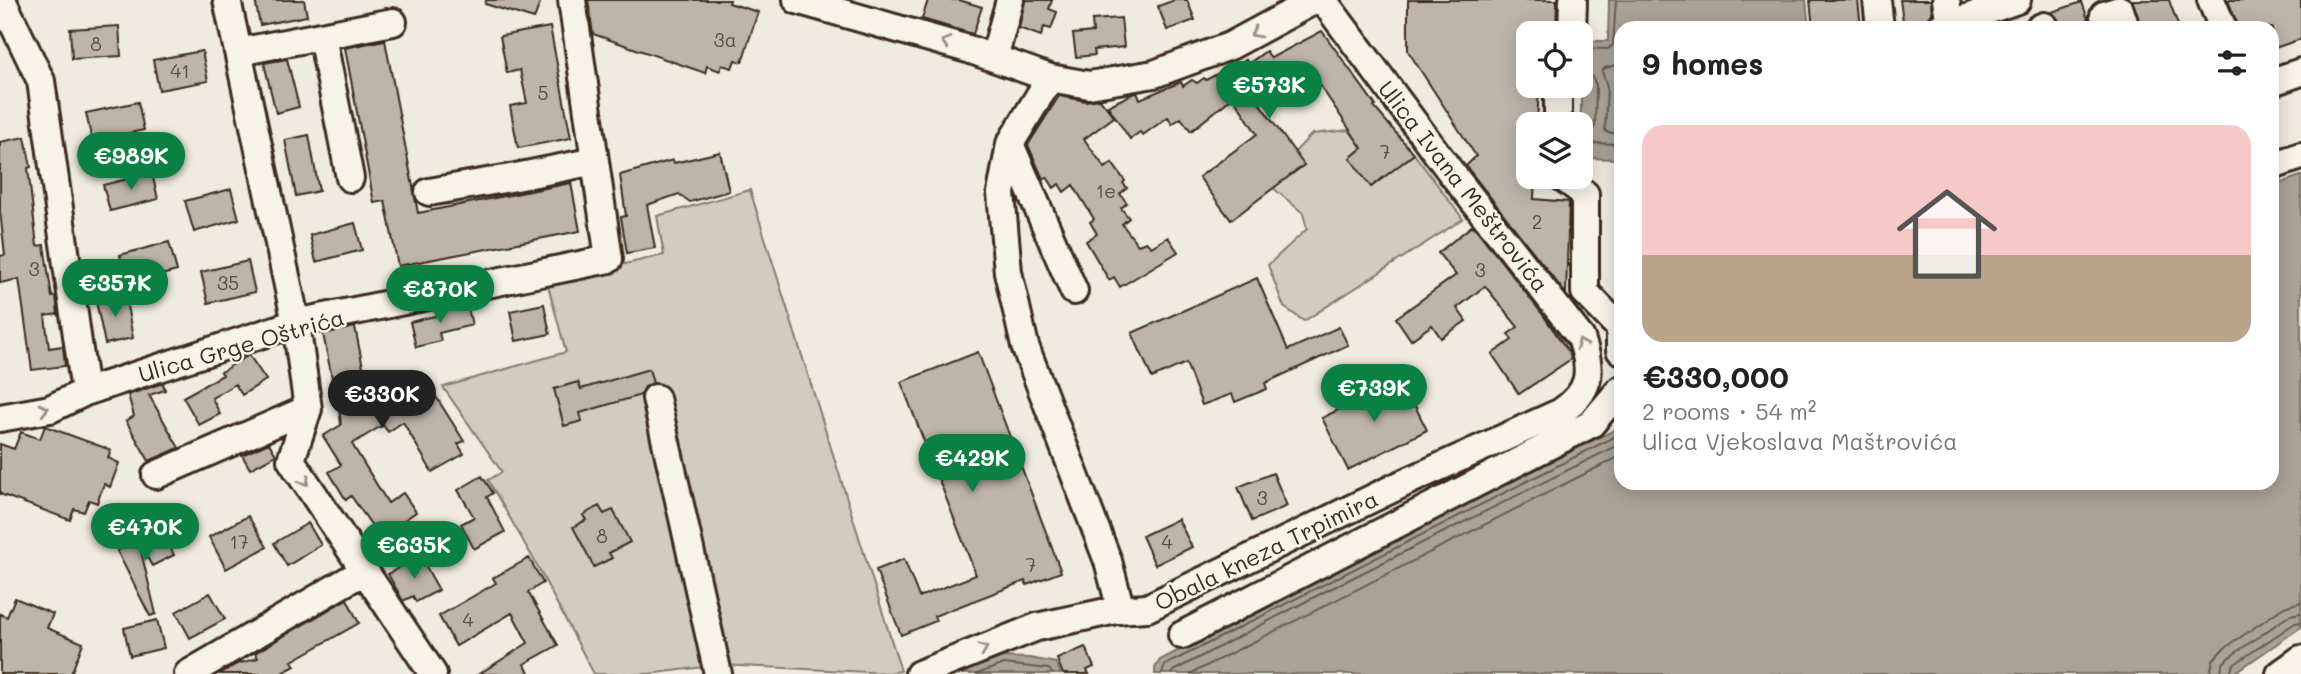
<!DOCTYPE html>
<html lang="en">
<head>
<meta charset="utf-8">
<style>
  :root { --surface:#fff; --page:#f6f6f6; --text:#222; --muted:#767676; --accent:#0b8043 }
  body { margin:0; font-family:Mali,sans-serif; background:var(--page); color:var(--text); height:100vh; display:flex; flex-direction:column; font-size:26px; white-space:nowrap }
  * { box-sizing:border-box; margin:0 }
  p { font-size:23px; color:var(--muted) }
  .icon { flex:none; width:38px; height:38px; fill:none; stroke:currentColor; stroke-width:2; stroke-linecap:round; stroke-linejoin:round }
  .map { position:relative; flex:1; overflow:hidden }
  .side { position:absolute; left:1614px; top:21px; width:665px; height:469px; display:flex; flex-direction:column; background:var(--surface); border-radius:21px; box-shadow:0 4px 18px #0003 }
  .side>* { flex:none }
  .fabs { position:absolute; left:1516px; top:21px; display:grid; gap:14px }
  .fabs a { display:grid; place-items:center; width:77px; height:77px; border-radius:14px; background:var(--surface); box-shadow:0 4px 18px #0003; font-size:35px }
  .price { position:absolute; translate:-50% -60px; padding:0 16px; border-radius:24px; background:var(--accent); color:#fff; font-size:23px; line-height:46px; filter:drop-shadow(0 2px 4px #0008) }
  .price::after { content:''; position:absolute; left:50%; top:42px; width:21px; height:16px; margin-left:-10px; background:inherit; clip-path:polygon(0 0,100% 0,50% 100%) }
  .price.active { background:#222; color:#fff }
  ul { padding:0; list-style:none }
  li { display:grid; align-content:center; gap:14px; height:371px; padding:0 28px }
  li span { display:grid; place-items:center; height:217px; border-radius:21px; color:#555 }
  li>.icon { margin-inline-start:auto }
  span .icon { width:126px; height:126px; fill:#fffc; stroke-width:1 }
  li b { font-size:30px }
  h2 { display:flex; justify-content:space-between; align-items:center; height:84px; padding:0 28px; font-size:30px }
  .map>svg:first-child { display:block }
</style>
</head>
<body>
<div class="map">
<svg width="2301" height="674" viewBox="0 0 2301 674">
  <rect width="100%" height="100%" fill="#efebe0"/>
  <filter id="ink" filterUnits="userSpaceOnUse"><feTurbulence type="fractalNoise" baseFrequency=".0143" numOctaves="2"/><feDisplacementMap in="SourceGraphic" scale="14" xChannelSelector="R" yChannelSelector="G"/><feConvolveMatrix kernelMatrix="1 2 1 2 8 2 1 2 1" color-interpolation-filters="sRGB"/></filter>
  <g filter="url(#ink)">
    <path fill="#d1cbc0" stroke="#867a6f" stroke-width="2" d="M1349,130l13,18 -12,10 21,28 43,-32 49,65 -159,102 -20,-14 -16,-42 39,-36 -4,-16 -37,-31 46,-48z
      M750,190l151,481 -12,2 -169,-8 -72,9h-54l-61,-116 -45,-78 14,-8 -59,-85 123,-35 -19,-70 117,-27 -7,-39z"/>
    <path fill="#aaa296" stroke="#7e7266" stroke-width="2" d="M1609,0h197l3,28h-189v131l-40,-1 2,-117h26z
      M2301,176v451l-68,47h-1078v-6l5,-8 157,-82 303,-151v56h652v-297z
      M1003,657l27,1 26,5 5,11h-104z"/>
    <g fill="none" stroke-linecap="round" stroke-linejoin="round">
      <path stroke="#675a4e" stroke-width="2" d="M1580,48l28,1 5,-4 3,-45
        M1620,64l-15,4 -3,3 5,16 -2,43 3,3h12
        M1580,70l11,5 5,10 -1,41 -8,15 3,2 30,1
        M977,674l27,-10 45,5 4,5
        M1162,674l3,-9 26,-13 429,-218
        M1171,674l2,-3 151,-79 296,-148
        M1190,674l430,-218
        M2210,674l3,-14 9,-10 62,-43 17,-5
        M2221,674l1,-9 6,-7 62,-43 11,-2
        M2230,674l3,-9 62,-42 6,-1"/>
    </g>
    <path fill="#bdb5aa" stroke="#3b2a1e" stroke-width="2" d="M255,0h49l3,16 -47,9z
      M486,0h55l-7,19 -49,-15z
      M588,0h142l-1,3 29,9 -16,50 -7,-2 -3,8 -10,-3 -2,6 -13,-5 -2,7 -112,-39z
      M928,0h31l23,7 -9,27 -51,-15z
      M1025,0h27l-3,9 8,3 -6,17 -7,-2 -3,9 -22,-8z
      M1175,0h12l8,20 -28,10 -9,-24z
      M1408,0h149l-1,33h-28v53h11l-2,38h-9v53h7l-1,22 35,3 -3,92 -100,-128 10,-10 -68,-105z
      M1810,0h48l3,28h-48z
      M1900,0h31l1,14 -5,4 -3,10h-20z
      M2132,0h37l10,28h-38z
      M2228,0h73v39l-29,10v-21h-34z
      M2082,2l9,26h-30l-3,-9 -6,-7z
      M1121,18l3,29 -30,3 1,5 -19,2 -3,-23 20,-2 -1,-12z
      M119,26l2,30 -49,3 -2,-30z
      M550,27l21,111 -53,10 -8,-42 17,-3 -7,-33 -13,3 -7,-37z
      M1322,31l54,75 -2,1 40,47 -43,33 -21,-29 12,-10 -57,-85 -48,37 47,65 -73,55 -32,-43 58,-43 -24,-37 -42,34 -10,-13 -9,6 -4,-7 -25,18 -3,-3 -10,7 -22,-33 24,-12 5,-1 3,6 41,-17 2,4 9,-6 5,3 7,-5 2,2 11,-6 2,2 27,-16 2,4 18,-13 5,7z
      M385,40l33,173 153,-30 9,48 -182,35 -13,-65 -11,2 -29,-155z
      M202,51l6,30 -49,9 -6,-30z
      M287,59l12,48 -23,6 -12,-50z
      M1059,96l27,5 14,-2 14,18 -30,22 21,29 7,-5 13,18 -2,2 4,5 -7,6 7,9 -6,5 8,10 -7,6 16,21 8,-3 5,5 17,-10 10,15 -58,35 -6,-10 -5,3 -23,-39 11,-7 -7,-12 4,-3 -21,-34 -9,7 -5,-8 -5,4 -7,-11 -4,2 -15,-34z
      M138,102l6,28 -52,11 -6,-28z
      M309,135l10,56 -23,5 -11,-56z
      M25,137l6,30 -3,1 9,78 7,-1 8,52 4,-1 2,18 -13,2 4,32 14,-2 2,20 -33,4 -13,-91 -19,4v-27l5,-1 -5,-44v-69z
      M720,152l9,39 -39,11 -11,-8 -32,11 8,43 -28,5 -6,-36 5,-1 -6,-41 53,-15 1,3z
      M152,173l6,26 -48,12 -7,-26z
      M231,189l8,30 -45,13 -9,-31z
      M355,223l7,27 -46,12 -6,-27z
      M1473,225l70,90 27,39 1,5 -52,35 -27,-40 20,-14 -4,-6 10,-7 -33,-41 -28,22 9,13 -25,17 -9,-13 -21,15 -15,-22 60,-43 -18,-22z
      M169,242l8,29 -50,13 -7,-29z
      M248,261l7,31 -47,11 -7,-31z
      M1257,278l31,72 51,-23 9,18 -83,38 2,6 -32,13 -3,-8 -30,11 -16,-42 -34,15 -20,-45z
      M125,295l8,43 -28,6 -9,-43z
      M467,304l5,21 -33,8 2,8 -25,6 -6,-25 33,-8 -1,-5z
      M544,304l6,30 -34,7 -6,-30z
      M355,327l16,80 50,-34 43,68 -6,3 6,10 -32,18 -29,-50 -15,10 -5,-7 -31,19 36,59 15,-10 13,19 -36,25 -29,-41 -5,4 -17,-28 12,-7 -18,-29 18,-11 -3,-27h-2l-13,-64z
      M978,352l83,220 -34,13 -2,-4 -91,35 2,5 -35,14 -25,-65 28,-11 15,38 57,-22 -75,-193z
      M249,355l17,25 -24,15 -7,-11 -23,14 8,16 -21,11 -16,-28 40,-22 -2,-3z
      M649,369l4,14 -8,4 -4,8 -61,18 2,8 -18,5 -10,-37 24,-7 3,7z
      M1401,378l26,52 -79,40 -26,-52z
      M163,383l2,7 -16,5 30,53 -30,13 -23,-40 8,-5 -6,-21z
      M45,426l66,24 -3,8 11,5 -9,24 -6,-3 -7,19 -8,-3 -5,12 -10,-3 -4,11 -70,-26v-50l14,5 7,-17 19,7z
      M269,443l7,12 -26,14 -8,-14z
      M1273,473l14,33 -35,15 -14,-34z
      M482,476l11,17 -6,4 18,35 -31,17 -13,-25 13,-7 -16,-27z
      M599,506l5,8 9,-4 17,32 -21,11 3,5 -18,9 -21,-40 13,-7 -3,-5z
      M248,516l19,31 -41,22 -17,-32z
      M1178,519l14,28 -37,18 -13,-29z
      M308,523l13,22 -34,21 -13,-23z
      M160,528l14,27 -22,11 -13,-23 17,71 -6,2 -33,-65z
      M420,556l19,34 -23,12 -3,-6 -10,5 -15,-27z
      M529,558l14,25 -15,9 30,53 -34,19 6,10h-51l49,-31 -16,-30 -56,33 -17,-30 57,-33 -3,-5z
      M210,593l15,26 -35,19 -14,-26z
      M15,598l38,16 -6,14 36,15 -12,31h-71v-60l7,3z
      M347,599l12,24 -67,38 3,5 -15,8h-61l18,-10 21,-6 -3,-5z
      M157,620l7,28 -34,8 -6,-28z
      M1085,647l9,20 -7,3 2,4h-26l-6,-15z"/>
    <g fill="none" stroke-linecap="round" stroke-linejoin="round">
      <g stroke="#3b2a1e" stroke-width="32">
        <path id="minor" d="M2,0l39,81 44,311
          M227,0l69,323 12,86 -17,51 142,214
          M797,0l171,49 82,29 39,7 65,-11 76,-28 85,-46
          M1877,0l3,28
          M1946,0l4,24
          M2211,0l12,28
          M1939,28l78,-28
          M2039,28l5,-2 1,2
          M2108,28l-4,-13 16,-5 6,18
          M1572,33l1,-33
          M322,36l28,142
          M238,52l155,-30
          M994,58l16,-58
          M1050,78l-40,66 64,147
          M2272,82l29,-10
          M1558,86v38
          M1010,144l-9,49 7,79 17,74 83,215 13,49
          M2272,166l29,-10
          M1562,177l23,17v98l35,36v22
          M429,192l87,-15 79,-16
          M656,398l62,276
          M0,418l50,-9 35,-17 211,-69 313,-64 -37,-259
          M156,475l152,-66
          M1182,635l409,-211 29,-34
          M188,674l176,-103
          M919,674l118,-47 79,-17 31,-2 257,-125 157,-71c30,-21 32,-40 20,-74l-131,-167 -127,-171
          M2280,674l21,-15"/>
      </g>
      <use href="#minor" stroke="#f7f3e8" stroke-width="26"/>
    </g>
    <defs><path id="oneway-chevron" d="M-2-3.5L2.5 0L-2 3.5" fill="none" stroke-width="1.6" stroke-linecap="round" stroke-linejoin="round" transform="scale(1.75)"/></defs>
    <g stroke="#998e83">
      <use href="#oneway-chevron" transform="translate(1255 33) rotate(152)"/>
      <use href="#oneway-chevron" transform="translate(946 42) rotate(-164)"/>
      <use href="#oneway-chevron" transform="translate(1581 344) rotate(-113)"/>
      <use href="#oneway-chevron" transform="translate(44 409) rotate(-15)"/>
      <use href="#oneway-chevron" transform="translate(305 481) rotate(57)"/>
      <use href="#oneway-chevron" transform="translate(983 649) rotate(-22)"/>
    </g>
  </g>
  <g text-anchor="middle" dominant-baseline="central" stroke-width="5" stroke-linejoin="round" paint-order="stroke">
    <g font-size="19" fill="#5c4d41">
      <text x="725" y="39">3a</text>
      <text x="96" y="43">8</text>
      <text x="180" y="70">41</text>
      <text x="543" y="92">5</text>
      <text x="1385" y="151">7</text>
      <text x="1106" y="190">1e</text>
      <text x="1537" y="221">2</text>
      <text x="34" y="268">3</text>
      <text x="1480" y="269">3</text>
      <text x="228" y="282">35</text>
      <text x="1262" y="497">3</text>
      <text x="602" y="535">8</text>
      <text x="239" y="541">17</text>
      <text x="1167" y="541">4</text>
      <text x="1031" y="564">7</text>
      <text x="468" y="619">4</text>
    </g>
    <g font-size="23" fill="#3b2a1e" stroke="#f7f3e8">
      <text transform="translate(1464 186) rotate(52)">Ulica Ivana Meštrovića</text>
      <text transform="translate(241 345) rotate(-16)">Ulica Grge Oštrića</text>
      <text transform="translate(1266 550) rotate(-26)">Obala kneza Trpimira</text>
    </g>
  </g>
</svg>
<div class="fabs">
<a><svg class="icon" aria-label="locate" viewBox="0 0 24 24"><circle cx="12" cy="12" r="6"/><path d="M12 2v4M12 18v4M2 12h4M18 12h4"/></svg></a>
<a><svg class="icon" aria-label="layers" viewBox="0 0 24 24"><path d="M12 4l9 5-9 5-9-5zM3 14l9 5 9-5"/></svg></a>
</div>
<b class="price" style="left:1269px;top:121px">€573K</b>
<b class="price" style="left:131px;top:192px">€989K</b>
<b class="price" style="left:115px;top:319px">€357K</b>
<b class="price" style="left:440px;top:325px">€870K</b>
<b class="price" style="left:1374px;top:424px">€739K</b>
<b class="price active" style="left:382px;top:430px">€330K</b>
<b class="price" style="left:972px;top:494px">€429K</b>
<b class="price" style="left:145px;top:563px">€470K</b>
<b class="price" style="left:414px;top:581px">€635K</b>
<section class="side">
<h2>9 homes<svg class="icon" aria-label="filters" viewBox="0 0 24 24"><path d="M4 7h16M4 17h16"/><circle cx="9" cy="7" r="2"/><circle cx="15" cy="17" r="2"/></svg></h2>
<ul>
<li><span style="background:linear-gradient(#f6c9c9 60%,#b9a48a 0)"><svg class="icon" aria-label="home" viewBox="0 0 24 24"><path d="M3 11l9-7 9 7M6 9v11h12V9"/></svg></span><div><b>€330,000</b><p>2 rooms · 54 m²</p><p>Ulica Vjekoslava Maštrovića</p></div></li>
</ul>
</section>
</div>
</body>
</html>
